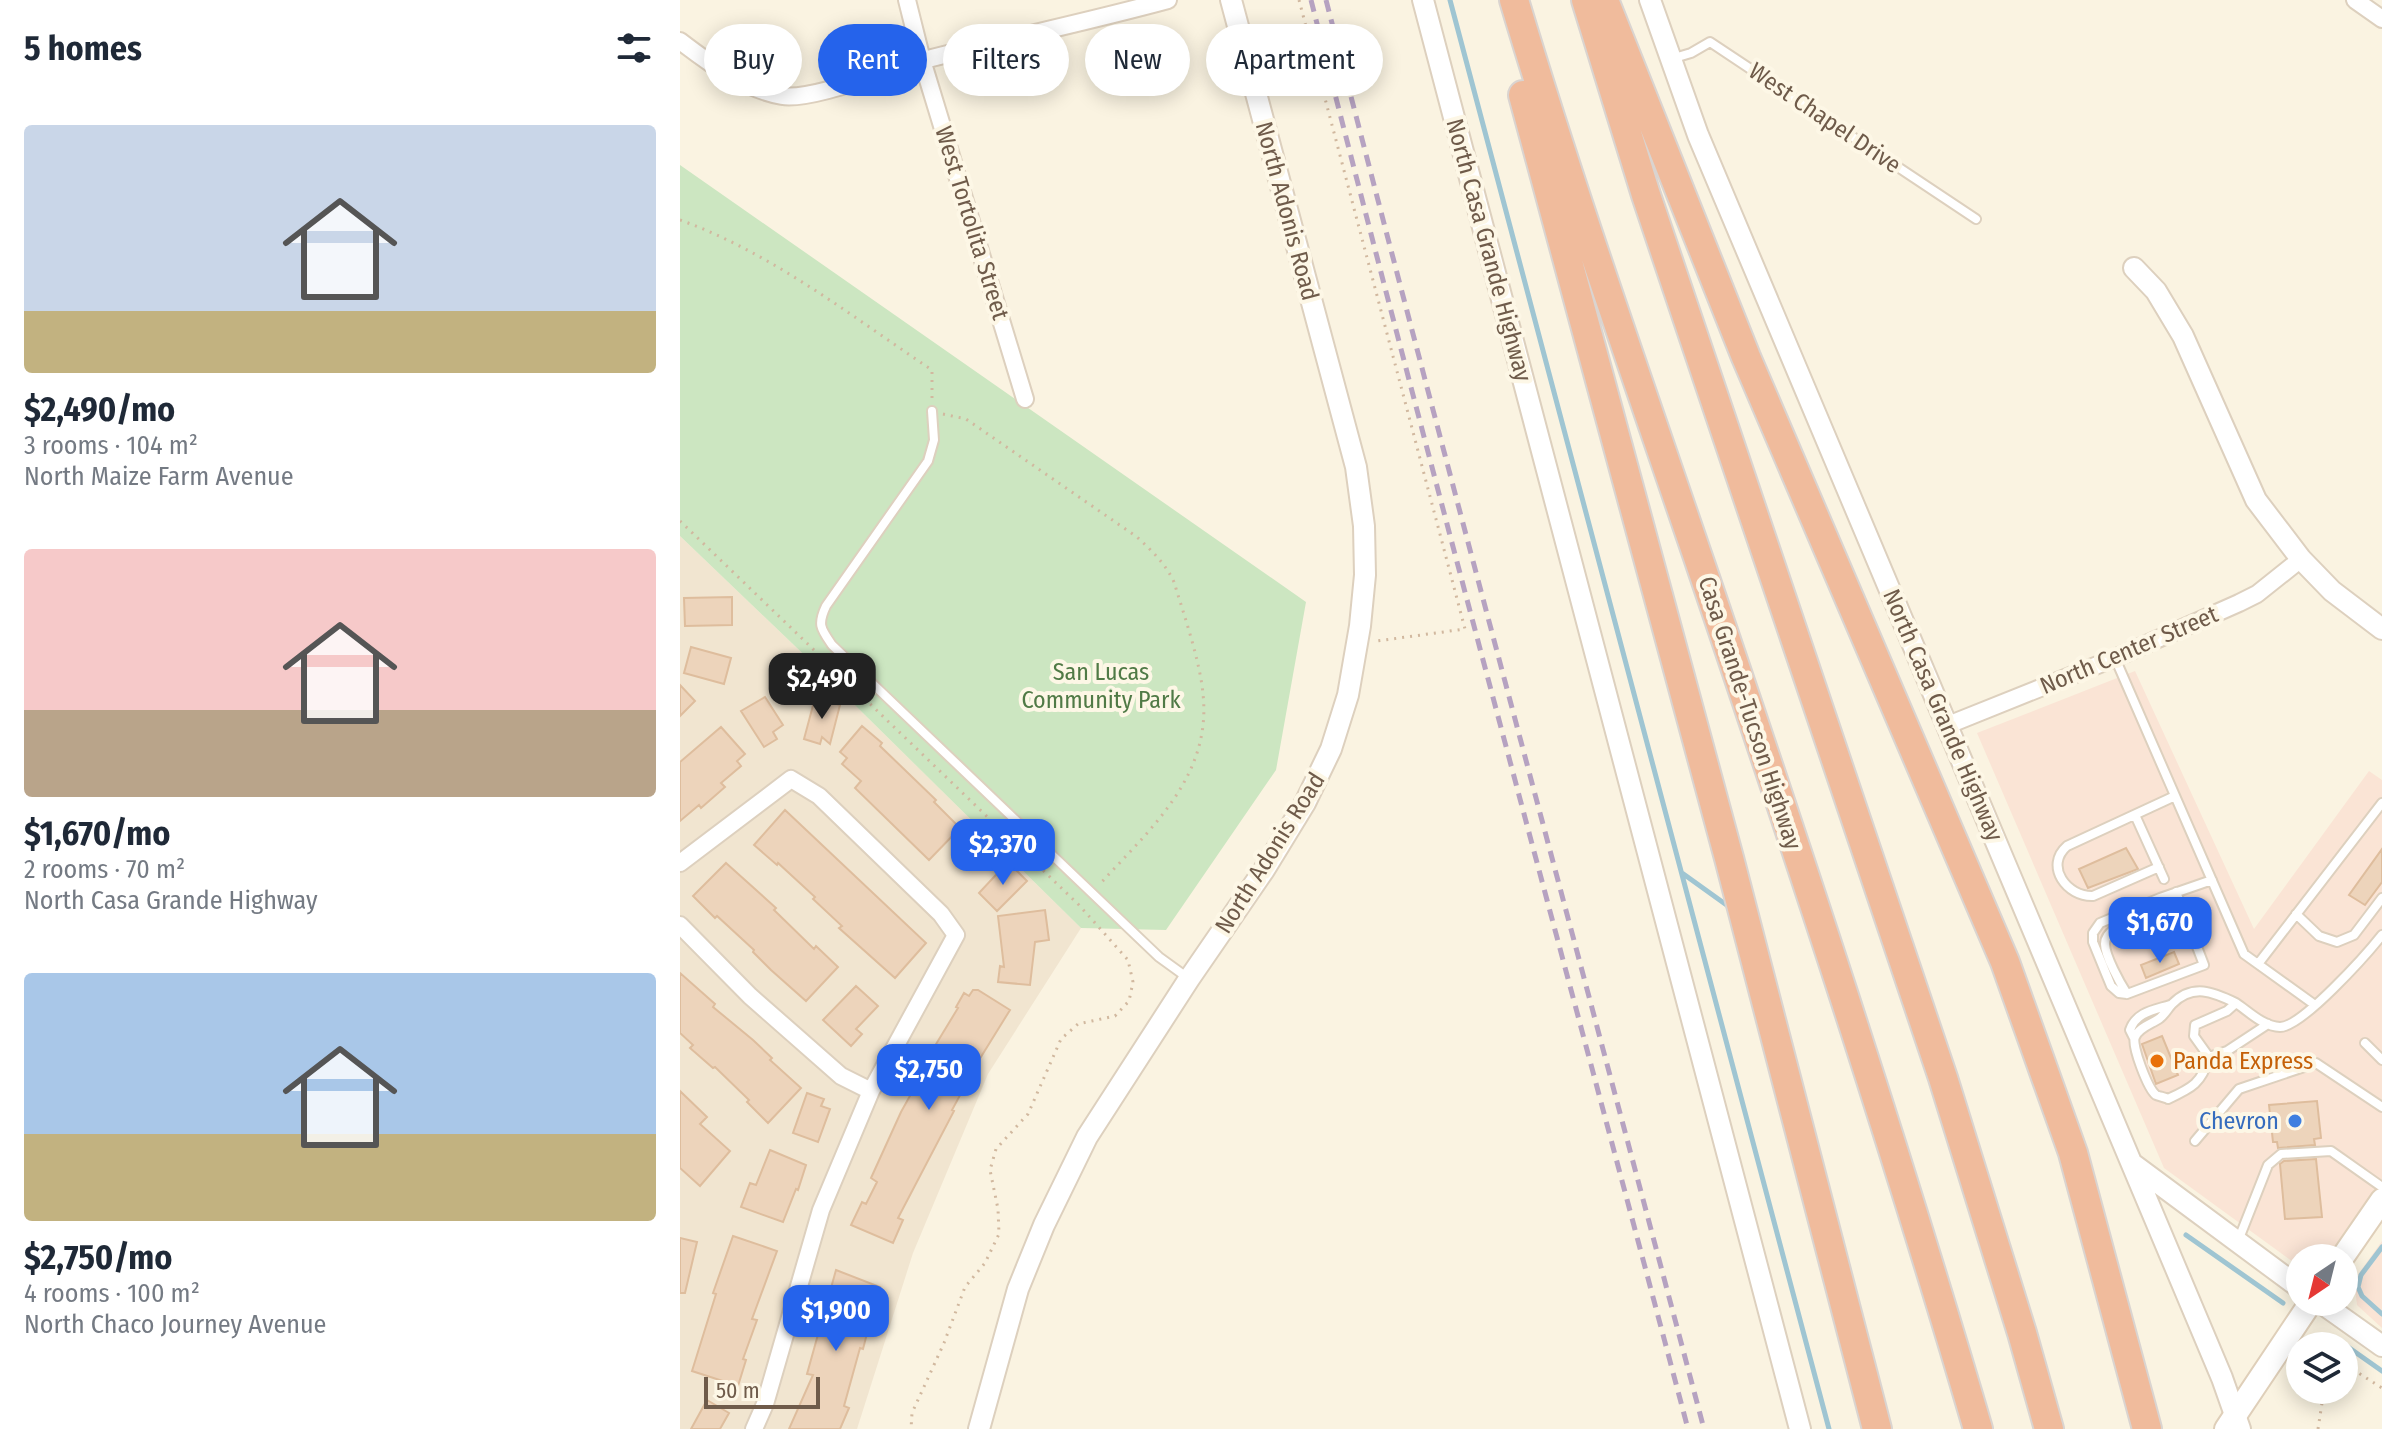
<!DOCTYPE html>
<html lang="en">
<head>
<meta charset="utf-8">
<style>
  :root { --surface:#fff; --page:#f2f2f3; --text:#1f2937; --muted:#747a83; --accent:#2563eb }
  body { margin:0; font-family:"Fira Sans Condensed",sans-serif; background:var(--page); color:var(--text); height:100vh; display:flex; flex-direction:column; font-size:30px; white-space:nowrap }
  * { box-sizing:border-box; margin:0 }
  p { font-size:26px; color:var(--muted) }
  .icon { flex:none; width:44px; height:44px; fill:none; stroke:currentColor; stroke-width:2; stroke-linecap:round; stroke-linejoin:round }
  .map { position:relative; flex:1; overflow:hidden }
  .side { display:flex; flex-direction:column; background:var(--surface); width:680px }
  .side>* { flex:none }
  .top-card { position:absolute; left:24px; top:24px; width:760px; height:72px; display:flex; gap:16px }
  .needle { width:52px; rotate:215deg }
  .controls { position:absolute; left:1606px; top:1244px; display:grid; gap:16px }
  .controls a { display:grid; place-items:center; width:72px; height:72px; border-radius:50%; background:var(--surface); box-shadow:0 4px 20px #0003; font-size:40px }
  .scale { position:absolute; left:24px; bottom:20px; width:116px; box-sizing:border-box; padding-left:8px; border:4px solid #6f5b4a; border-top:0; font-size:22px; line-height:28px; white-space:nowrap; color:#6f5b4a; -webkit-text-stroke:6px #fdf7e6; paint-order:stroke }
  .price { position:absolute; translate:-50% -68px; padding:0 18px; border-radius:16px; background:var(--accent); color:#fff; font-size:26px; line-height:52px; filter:drop-shadow(0 2px 4px #0008) }
  .price::after { content:''; position:absolute; left:50%; top:48px; width:24px; height:18px; margin-left:-12px; background:inherit; clip-path:polygon(0 0,100% 0,50% 100%) }
  .price.selected { background:#222; color:#fff }
  ul { padding:0; list-style:none }
  li { display:grid; align-content:center; gap:16px; height:424px; padding:0 24px }
  li span { display:grid; place-items:center; height:248px; border-radius:8px; color:#555 }
  li>.icon { margin-inline-start:auto }
  span .icon { width:144px; height:144px; fill:#fffc; stroke-width:1 }
  li b { font-size:34px }
  h2 { display:flex; justify-content:space-between; align-items:center; height:96px; padding:0 24px; font-size:34px }
  .tag { padding:0 28px; border-radius:36px; background:var(--surface); box-shadow:0 4px 20px #0003; font-size:28px; line-height:72px }
  .tag.selected { background:var(--accent); color:#fff }
  main { display:flex; flex:1; min-height:0 }
  .map>svg:first-child { display:block }
</style>
</head>
<body>
<main>
<section class="side">
<h2>5 homes<svg class="icon" aria-label="filters" viewBox="0 0 24 24"><path d="M4 7h16M4 17h16"/><circle cx="9" cy="7" r="2"/><circle cx="15" cy="17" r="2"/></svg></h2>
<ul>
<li><span style="background:linear-gradient(#c9d6e8 75%,#c2b280 0)"><svg class="icon" aria-label="home" viewBox="0 0 24 24"><path d="M3 11l9-7 9 7M6 9v11h12V9"/></svg></span><div><b>$2,490/mo</b><p>3 rooms · 104 m²</p><p>North Maize Farm Avenue</p></div></li>
<li><span style="background:linear-gradient(#f6c9c9 65%,#b9a48a 0)"><svg class="icon" aria-label="home" viewBox="0 0 24 24"><path d="M3 11l9-7 9 7M6 9v11h12V9"/></svg></span><div><b>$1,670/mo</b><p>2 rooms · 70 m²</p><p>North Casa Grande Highway</p></div></li>
<li><span style="background:linear-gradient(#a9c7e8 65%,#c2b280 0)"><svg class="icon" aria-label="home" viewBox="0 0 24 24"><path d="M3 11l9-7 9 7M6 9v11h12V9"/></svg></span><div><b>$2,750/mo</b><p>4 rooms · 100 m²</p><p>North Chaco Journey Avenue</p></div></li>
</ul>
</section>
<div class="map">
<svg width="1702" height="1429" viewBox="0 0 1702 1429">
  <rect width="100%" height="100%" fill="#faf3e1"/>
  <path fill="#f1e5d0" d="M0,536l117,112 284,280 -93,146 -75,179 -56,176h-177z"/>
  <path fill="#fae4d5" d="M1455,671l119,258 115,-158 13,9v399l-56,79h-26v9l-136,-99 -187,-435z
    M1702,1241v87l-25,-23 -3,-25z"/>
  <path fill="#cce6c1" d="M0,165l626,437 -30,168 -110,160 -85,-2 -284,-280 -117,-112z"/>
  <g fill="none" stroke-linecap="round" stroke-linejoin="round">
    <path stroke="#9fc5d2" stroke-width="5" d="M770,0l379,1429
      M1002,873l46,33
      M1506,1235l97,68
      M1702,1247l-21,28 -3,12 4,9 20,18
      M1658,1340l44,31"/>
  </g>
  <path fill="#edd4bb" stroke="#debd9d" stroke-width="2" d="M52,597v28l-47,1 -1,-28z
    M11,647l40,11 -7,26 -40,-11z
    M0,685l15,16 -15,15z
    M85,697l18,28 -10,7 4,7 -13,8 -23,-36z
    M135,698l25,7 -10,39 -8,-7 -2,7 -16,-5z
    M182,726l20,17 -2,3 56,54 -2,2 26,26 -31,32 -74,-72 6,-7 -19,-17 5,-6 -7,-6z
    M41,727l24,27 -8,7 4,5 -20,17 4,4 -24,21 -2,-3 -19,16v-59z
    M105,810l141,133 -31,35 -56,-50 3,-2 -29,-27 2,-2 -37,-34 -1,2 -23,-20z
    M1446,848l12,21 -50,19 -9,-19z
    M1702,849v33l-17,23 -16,-10z
    M328,862l19,19 -30,30 -18,-18z
    M46,863l50,45 -2,2 40,39 2,-3 22,21 -32,34 -35,-31 -18,-18 1,-2 -37,-34 -2,2 -22,-22z
    M365,910l4,30 -14,2 -5,43 -32,-3 2,-16 4,1 -6,-51z
    M1494,952l5,12 -33,14 -5,-13z
    M0,973l35,31 -2,3 40,33 19,18 -2,2 31,28 -33,35 -21,-21 2,-2 -34,-33 -2,1 -23,-20 3,-3 -13,-12z
    M176,986l22,20 -22,23 6,5 -11,12 -28,-26z
    M293,990h5l32,20 -39,63h1l-20,37 2,1 -56,107 5,2 -10,23 -42,-18 11,-23 4,2 11,-22 -6,-4 30,-66 19,-34 -4,-1 42,-69 -2,-1 8,-14 5,3z
    M1482,1036l16,39 -22,9 -14,-40z
    M0,1091l27,26 -7,7 30,27 -30,35 -20,-18z
    M127,1093l17,6 -3,7 9,3 -12,33 -25,-9z
    M1637,1101l4,37 -7,1 1,6 -37,3 -1,-6h-4l-4,-37z
    M90,1150l36,15 -8,25 -2,-1 -13,33 -42,-15 9,-24 6,2z
    M1636,1159l6,58 -37,2 -5,-55 4,-3z
    M53,1236l44,15 -25,68 5,1 -14,39 3,1 -8,26 -46,-15 24,-77 -3,-1z
    M0,1238l17,4 -12,51h-5z
    M156,1270l44,17 -14,38 3,1 -6,23 -3,-1 -16,58 5,2 -9,21h-51l24,-54 -6,-1z
    M27,1400l22,13 -9,16h-29z"/>
  <g fill="none" stroke-linecap="round" stroke-linejoin="round">
    <g stroke="#ddd0be" stroke-width="12">
      <path id="service" d="M991,59l20,-6 19,-11 266,177
        M252,411l2,29 -6,21 -102,145c-9,19 -5,23 6,39l327,312 29,21
        M1435,658l129,296 71,51
        M1455,815l29,64
        M1479,867l-66,29c-26,1 -49,-30 -26,-50l108,-50
        M1496,892l28,73 -77,29 -8,-1 -8,-7 -18,-44v-9l7,-10 60,-25 52,-18
        M1616,914l23,22 18,6 17,-7 28,-37
        M1578,964l124,-161
        M1447,994c-7,-11 -22,-38 -22,-50 0,-8 6,-12 11,-17l63,-25
        M1588,1024l-41,27 -18,6 -15,-21 1,-11 32,-14 9,-8c12,8 28,24 44,24 22,0 87,-73 102,-92
        M1454,1038l-4,-8c6,-18 24,-20 40,-25
        M1685,1043l17,17
        M1529,1057c-7,26 -17,31 -41,42 -1,-1 -10,-3 -12,-4 -8,-6 -25,-50 -21,-58 4,-10 17,-13 25,-19 5,-4 8,-10 12,-14 21,-21 41,-12 64,-1
        M1515,1141l44,-52 77,-26 66,44
        M1558,1241l30,-76 13,-11 50,-3 51,36"/>
    </g>
    <g stroke="#ddd0be" stroke-width="20">
      <path id="minor" d="M227,0l15,60 103,339
        M1675,0l27,19
        M0,41c30,23 64,48 102,55 30,5 108,-27 142,-36 81,-21 163,-38 244,-60
        M1268,725l167,-67 124,-55 18,-9 44,-35
        M0,863l111,-84 28,17 122,118 15,21 -85,156 -50,119 -56,194 -11,25
        M0,925l70,71 91,80 30,15"/>
    </g>
    <g stroke="#ddd0be" stroke-width="24">
      <path id="tertiary" d="M743,0l377,1429
        M970,0l48,135 524,1243 18,51
        M1454,268l22,23 27,45 73,164 45,59 31,32 50,38
        M1454,1165l166,123
        M1640,1302l62,44
        M299,1429l39,-140 26,-64 43,-88 102,-158 75,-109 41,-67 26,-54 17,-54 12,-69 5,-51 -1,-49 -8,-59 -125,-467"/>
    </g>
    <g stroke="#dfcfb9" stroke-width="26">
      <path id="secondary" d="M1662,1258l40,-58
        M1546,1429l85,-127"/>
    </g>
    <g stroke="#dad4d0" stroke-width="32">
      <path id="motorway" d="M834,0c57,191 123,378 187,566 97,286 192,573 277,863
        M906,0l60,195 297,883 79,255 27,96
        M924,0l142,357 259,605 68,191 74,276
        M843,95l206,763 148,571"/>
    </g>
    <path stroke="#d1b89f" stroke-width="3" stroke-dasharray="2 6" stroke-linecap="butt" d="M619,0l166,629 -88,12
      M0,220c92,33 171,96 252,150v29
      M263,414l23,5 171,118c15,14 28,26 37,45 10,33 26,79 29,112 9,83 -54,136 -104,191
      M0,521l399,384 49,55 5,22 -4,19 -14,15 -37,8 -17,15 -33,75 -32,35 -6,21 8,39 1,25 -14,29 -20,24 -21,56 -32,70 -1,16
      M1664,1371l13,1 25,16
      M1638,1429l6,-39"/>
    <use href="#service" stroke="#fff" stroke-width="8"/>
    <use href="#minor" stroke="#fff" stroke-width="16"/>
    <use href="#tertiary" stroke="#fff" stroke-width="20"/>
    <use href="#secondary" stroke="#fff" stroke-width="22"/>
    <use href="#motorway" stroke="#f0bb9c" stroke-width="28"/>
    <path stroke="#b6a2c1" stroke-width="5" stroke-dasharray="12 8" stroke-linecap="butt" d="M631,0c121,477 251,953 377,1429
      M646,0c123,477 252,953 378,1429"/>
  </g>
  <circle fill="#e8710a" stroke="#fdf7e6" stroke-width="3" cx="1477" cy="1061" r="8"/>
  <circle fill="#3f7fe0" stroke="#fdf7e6" stroke-width="3" cx="1615" cy="1121" r="8"/>
  <g text-anchor="middle" dominant-baseline="central" stroke-width="8" stroke-linejoin="round" paint-order="stroke">
    <g font-size="24" fill="#6f5b4a" stroke="#fdf7e6">
      <text transform="translate(1145 118) rotate(34)">West Chapel Drive</text>
      <text transform="translate(607 211) rotate(75)">North Adonis Road</text>
      <text transform="translate(292 223) rotate(73)">West Tortolita Street</text>
      <text transform="translate(809 250) rotate(75)">North Casa Grande Highway</text>
      <text transform="translate(1449 650) rotate(-23)">North Center Street</text>
      <text transform="translate(1070 713) rotate(72)">Casa Grande-Tucson Highway</text>
      <text transform="translate(1263 715) rotate(67)">North Casa Grande Highway</text>
      <text transform="translate(590 853) rotate(-58)">North Adonis Road</text>
    </g>
    <g font-size="24" fill="#507a46" stroke="#fdf7e6">
      <text x="421" y="672">San Lucas<tspan x="421" dy="28">Community Park</tspan></text>
    </g>
    <g font-size="24" fill="#c56008" stroke="#fdf7e6" text-anchor="start">
      <text x="1493" y="1061">Panda Express</text>
    </g>
    <g font-size="24" fill="#366cbe" stroke="#fdf7e6" text-anchor="end">
      <text x="1599" y="1121">Chevron</text>
    </g>
  </g>
</svg>
<div class="controls">
<a><svg class="needle" viewBox="-14 -14 28 28"><path d="M0-13l5 13h-10z" fill="#e53935"/><path d="M0 13l5-13h-10z" fill="#747a83"/></svg></a>
<a><svg class="icon" aria-label="layers" viewBox="0 0 24 24"><path d="M12 4l9 5-9 5-9-5zM3 14l9 5 9-5"/></svg></a>
</div>
<div class="scale">50 m</div>
<b class="price selected" style="left:142px;top:721px">$2,490</b>
<b class="price" style="left:323px;top:887px">$2,370</b>
<b class="price" style="left:1480px;top:965px">$1,670</b>
<b class="price" style="left:249px;top:1112px">$2,750</b>
<b class="price" style="left:156px;top:1353px">$1,900</b>
<div class="top-card">
<a class="tag">Buy</a>
<a class="tag selected">Rent</a>
<a class="tag">Filters</a>
<a class="tag">New</a>
<a class="tag">Apartment</a>
</div>
</div>
</main>
</body>
</html>
